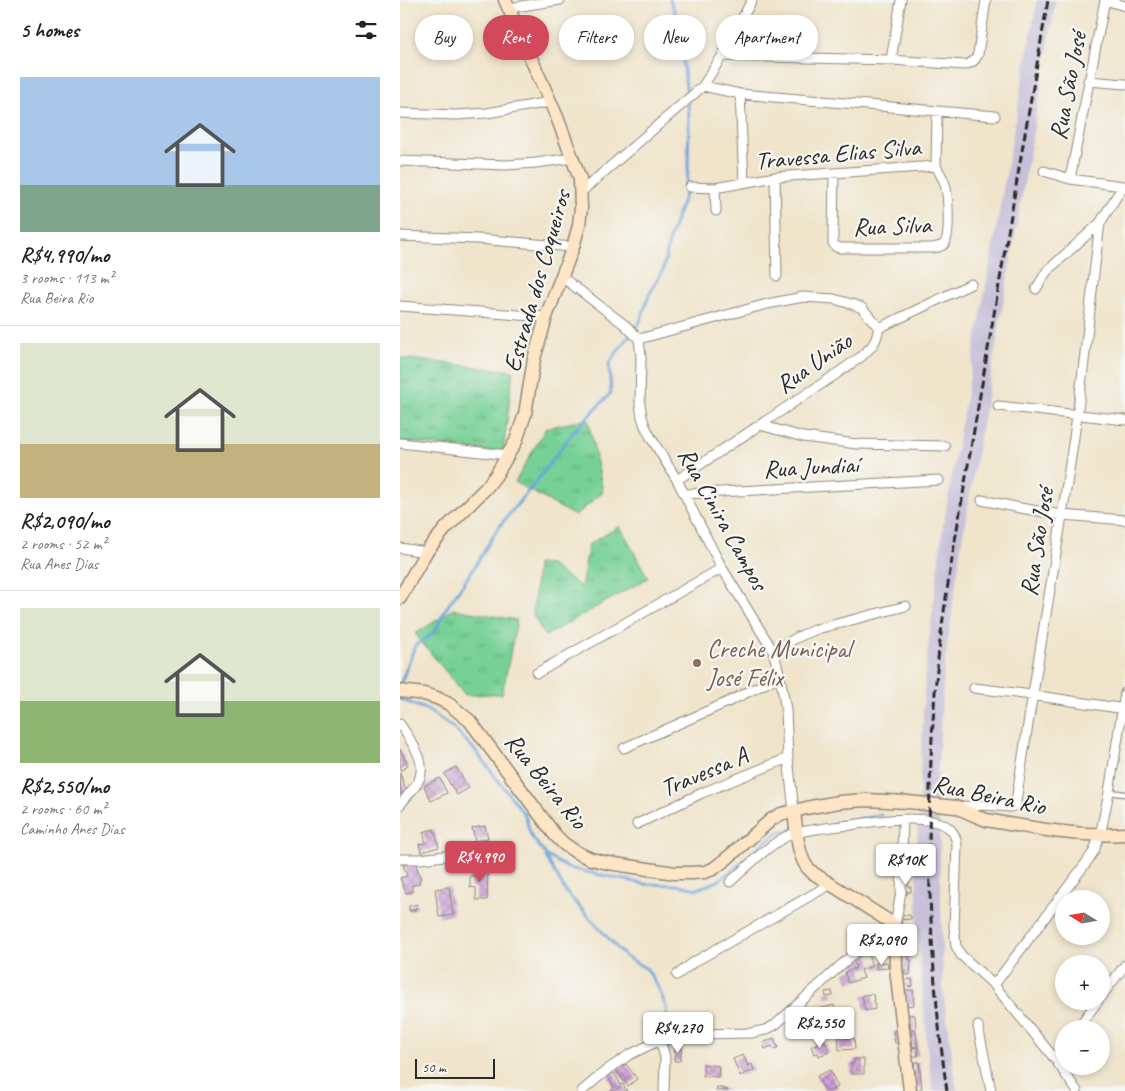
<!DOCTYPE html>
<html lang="en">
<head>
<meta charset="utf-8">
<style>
  :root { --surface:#fff; --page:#f2f2f2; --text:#222; --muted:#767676; --line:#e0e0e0; --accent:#d1495b }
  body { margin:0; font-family:Caveat,sans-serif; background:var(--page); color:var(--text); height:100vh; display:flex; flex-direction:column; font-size:19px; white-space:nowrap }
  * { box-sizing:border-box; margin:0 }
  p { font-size:16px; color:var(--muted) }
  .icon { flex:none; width:28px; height:28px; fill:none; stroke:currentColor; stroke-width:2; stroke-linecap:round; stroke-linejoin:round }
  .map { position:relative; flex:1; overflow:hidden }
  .side { display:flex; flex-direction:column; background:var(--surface); width:400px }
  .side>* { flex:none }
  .hud { position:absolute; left:15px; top:15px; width:475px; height:45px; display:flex; gap:10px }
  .needle { width:32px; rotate:281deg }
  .controls { position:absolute; left:655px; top:890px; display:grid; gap:10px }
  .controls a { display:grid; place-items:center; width:55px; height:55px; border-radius:50%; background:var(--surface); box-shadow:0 2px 8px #0003; font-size:25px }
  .scale { position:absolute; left:15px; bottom:12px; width:80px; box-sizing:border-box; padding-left:5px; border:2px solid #2b2b2b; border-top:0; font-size:14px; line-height:18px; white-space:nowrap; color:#2b2b2b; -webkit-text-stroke:4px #f6f6f2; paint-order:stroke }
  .price { position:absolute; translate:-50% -42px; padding:0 11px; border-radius:5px; background:#fff; color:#222; font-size:16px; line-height:32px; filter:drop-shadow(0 1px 2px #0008) }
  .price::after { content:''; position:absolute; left:50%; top:30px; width:15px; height:11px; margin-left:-8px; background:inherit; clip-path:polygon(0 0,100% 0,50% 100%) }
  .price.selected { background:var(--accent); color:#fff }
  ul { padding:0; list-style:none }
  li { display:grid; align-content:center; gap:10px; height:265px; padding:0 20px }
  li+li { border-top:1px solid var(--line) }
  li span { display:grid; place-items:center; height:155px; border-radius:0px; color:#555 }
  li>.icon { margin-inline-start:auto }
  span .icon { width:90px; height:90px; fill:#fffc; stroke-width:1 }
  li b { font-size:21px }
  h2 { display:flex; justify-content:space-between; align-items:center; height:60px; padding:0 20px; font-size:21px }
  .chip { padding:0 18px; border-radius:22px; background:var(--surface); box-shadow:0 2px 8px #0003; font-size:18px; line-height:45px }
  .chip.selected { background:var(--accent); color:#fff }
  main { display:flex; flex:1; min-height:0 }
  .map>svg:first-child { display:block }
</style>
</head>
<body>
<main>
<section class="side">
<h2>5 homes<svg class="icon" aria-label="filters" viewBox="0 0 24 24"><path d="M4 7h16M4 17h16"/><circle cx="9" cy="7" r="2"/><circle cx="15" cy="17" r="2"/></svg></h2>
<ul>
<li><span style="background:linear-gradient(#a9c7e8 70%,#7fa58c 0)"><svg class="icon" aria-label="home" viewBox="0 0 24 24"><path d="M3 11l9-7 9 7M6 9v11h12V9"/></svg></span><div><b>R$4,990/mo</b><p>3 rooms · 113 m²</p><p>Rua Beira Rio</p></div></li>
<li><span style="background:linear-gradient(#dfe7d0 65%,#c2b280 0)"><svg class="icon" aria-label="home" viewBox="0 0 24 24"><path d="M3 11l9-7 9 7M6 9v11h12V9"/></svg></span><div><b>R$2,090/mo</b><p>2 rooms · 52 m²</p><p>Rua Anes Dias</p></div></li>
<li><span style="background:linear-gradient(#dfe7d0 60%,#8fb573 0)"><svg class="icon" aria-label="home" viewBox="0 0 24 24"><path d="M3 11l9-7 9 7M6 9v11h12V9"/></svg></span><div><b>R$2,550/mo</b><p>2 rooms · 60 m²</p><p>Caminho Anes Dias</p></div></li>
</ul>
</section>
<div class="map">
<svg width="725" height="1091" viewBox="0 0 725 1091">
  <defs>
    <pattern id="grass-tufts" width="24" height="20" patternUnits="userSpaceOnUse" patternTransform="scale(1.25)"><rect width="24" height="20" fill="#77d197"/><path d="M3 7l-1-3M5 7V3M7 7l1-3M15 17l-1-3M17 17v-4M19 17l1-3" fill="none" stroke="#62aa7b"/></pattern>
    <pattern id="building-cross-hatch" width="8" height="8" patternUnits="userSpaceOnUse" patternTransform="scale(1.25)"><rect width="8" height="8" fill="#cea1d8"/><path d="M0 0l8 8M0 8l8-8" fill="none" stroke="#a783af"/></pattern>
  </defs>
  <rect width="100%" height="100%" fill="#f6f6f2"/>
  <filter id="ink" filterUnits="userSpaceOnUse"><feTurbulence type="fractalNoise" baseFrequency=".02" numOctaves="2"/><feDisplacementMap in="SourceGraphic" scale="10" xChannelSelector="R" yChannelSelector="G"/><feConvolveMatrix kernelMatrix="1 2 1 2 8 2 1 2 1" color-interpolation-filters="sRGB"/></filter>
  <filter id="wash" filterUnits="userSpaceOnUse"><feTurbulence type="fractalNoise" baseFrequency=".0096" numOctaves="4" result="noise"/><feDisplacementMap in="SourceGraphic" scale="20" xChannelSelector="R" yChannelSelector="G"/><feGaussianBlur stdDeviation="1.12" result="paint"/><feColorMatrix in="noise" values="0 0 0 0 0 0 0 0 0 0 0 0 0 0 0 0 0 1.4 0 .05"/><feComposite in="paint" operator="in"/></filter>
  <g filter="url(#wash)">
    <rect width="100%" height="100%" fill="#f0e4cb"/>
    <path fill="#c6c0d9" d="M637,0h19l-95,546 -17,124 -6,95 5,225 14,101h-24l-6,-44 -10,-124v-77l8,-173 18,-147z"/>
    <path fill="url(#grass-tufts)" stroke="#517e61" d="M0,358l113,13 -10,82 -103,-12z
      M188,419l15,73 -28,24 -60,-34 31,-54z
      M220,526l28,52 -103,58 -12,-21 4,-51 13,1 31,22 8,-43z
      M54,609l63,11 -15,74 -37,1 -50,-61z"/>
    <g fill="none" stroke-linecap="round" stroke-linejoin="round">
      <path stroke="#6aa5da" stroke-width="3" d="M270,0l12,30 3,19 -2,12 4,35
        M0,685l15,-39 20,-14 10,-22 29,-42 24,-40 44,-54 31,-42 38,-39 -2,-29 13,-19 18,-23 9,-27 14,-25 7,-33 15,-43 3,-23 1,-53 -1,-15
        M0,699l28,11 25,18 21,21 51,66 6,21 16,20 21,12 76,16 34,1 19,4 21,-8 21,-16 17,-16 23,-17 15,-3
        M434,823l47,-8
        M146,857l20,35 53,58 7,7 21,12 12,20 7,18 2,48"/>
    </g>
    <g id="blocks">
      <path fill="url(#building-cross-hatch)" d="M0,749l8,17 -8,5z
        M56,767l13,21 -12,7 -13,-21z
        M0,773l6,18 -6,3z
        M40,778l7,15 -16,8 -7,-15z
        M85,826l3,12 -13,3 -3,-13z
        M34,829l5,18 -18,5 -2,-8 7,-1 -3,-11z
        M88,846l9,1 -1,9 -8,-1z
        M14,860l7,19 -2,1 1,3 -9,3 2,5 -7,2 -6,-15 7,-2 -4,-11z
        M76,867l12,1 -1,32h-11v-12l-6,-1v-11h5z
        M504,878l4,1v8h3v5h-8z
        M49,887l4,28 -14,2 -4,-28z
        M17,904v4h-2v2l-6,1v-5z
        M501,914l10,2v3l-11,1z
        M502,943l7,1v16h2l-1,15h-5v-5h-5l2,-10z
        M468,954l4,12 -11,4 3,8 -16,5 -3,-11 11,-4 -3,-10z
        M487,962l1,6 -12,1v-6z
        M507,979h5l1,7 -5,1z
        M503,990h10l1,15 -9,1z
        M432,991l1,5 -7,1 -1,-5z
        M473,994l2,15 -10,2 -3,-16z
        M434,1005l3,11 -17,3 -2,-10z
        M507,1015h8l1,14h-5l-1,-7h-2z
        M498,1030l1,13h-4l-2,-12z
        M516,1031l2,15 -5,1 -2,-15z
        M438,1032h6v6h10l1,11 -16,1z
        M374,1038l4,10 -4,1 -2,-3 -7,3 -2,-6z
        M425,1041l4,11 -10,4 -1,-3 -4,1 -3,-8z
        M275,1047l7,1 -2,13h-6z
        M518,1047v9h-5l-1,-8z
        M343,1055l5,11 4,-2 2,6 -14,6 -7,-17z
        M454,1059h10v15h-13v-10h3z
        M514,1062h5l3,26 -5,1z
        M226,1064l11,15 -9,7 -12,-16z
        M303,1064l16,2 -1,11 -15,-1z
        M430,1070l8,17 -8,4h-5l-8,-15z
        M214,1073l7,12 2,-1 4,7h-17l4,-2 -2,-3 1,-1 -5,-8z
        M317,1087l11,3v1h-12z"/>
    </g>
  </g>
  <g filter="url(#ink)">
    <use href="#blocks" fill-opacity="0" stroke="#8e887b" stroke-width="1"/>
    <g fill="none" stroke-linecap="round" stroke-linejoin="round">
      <g stroke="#8e887b" stroke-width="7">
        <path id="lane" d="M709,792l16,2"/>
      </g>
      <g stroke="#8e887b" stroke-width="11">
        <path id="street" d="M705,0l20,6
          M109,8l51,-8
          M322,56l169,4 74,5c7,-2 10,-4 13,-11l8,-54
          M491,60l10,-60
          M688,81l37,3
          M303,86l37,8 255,22
          M340,94l4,88
          M0,113l56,2 31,-2 63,-11
          M0,161l106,4 30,-2 37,-5
          M644,171l26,8 53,7
          M434,173l-1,62v8l3,4 5,1h91c5,-1 9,-1 12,-4 7,-7 4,-50 1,-60 -2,-6 -6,-12 -9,-18
          M375,177l2,99
          M670,179l35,-179
          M290,187l25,1 60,-11 161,-11 1,-54
          M315,188l1,23
          M181,192l122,-106 19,-30 30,-56
          M0,236l78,3 95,8
          M162,277l63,48 14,14 2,18 -1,47 2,13 3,9 5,10 27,44 45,88 51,83 7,25 6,34 2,48 6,53
          M636,289l11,-18 53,-48 23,-37 2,1
          M0,306l146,11
          M479,328l92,-44
          M239,339l128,-35 36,-7 31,2 21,6 7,3 17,20
          M598,406l127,14
          M360,425l43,12 54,7 88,2
          M0,443l108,12
          M277,480l155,-103 30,-21 10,-10 4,-7 3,-11
          M285,494l254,-14
          M582,500l38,8 42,7 63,5
          M0,548l26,4
          M373,651l25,-14 19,-8 89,-23
          M137,673l185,-105
          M574,688l58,7 93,14
          M0,724c10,17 29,37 18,58 -5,8 -12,15 -18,23
          M224,748l106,-47 50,-25
          M557,807l27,-2 27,2 5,-2v-3c19,-129 43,-257 61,-386 9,-64 15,-129 23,-193
          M237,824l65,-31 86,-35
          M0,859h20l49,-6
          M330,882c18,-16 36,-35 57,-46 16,-7 47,-9 64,-11 19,-3 39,-6 58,-6 13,0 30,1 40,9 6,5 7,11 8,17l-3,82 2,19 5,9 33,30 61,74 22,32
          M277,975l17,-13 137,-78
          M594,985l92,-122 8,-12 7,-20 8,-39 16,-99
          M701,997l24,-32
          M578,1026l13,65
          M677,1029l21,-28
          M260,1040l5,17 -1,34
          M655,1059l9,-12
          M182,1091l26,-22 21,-14 31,-15 16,-4 21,-2 54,-1 14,-3 10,-5 86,-78 34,-22 6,-33 2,-73"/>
      </g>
      <g stroke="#8e887b" stroke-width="15">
        <path id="secondary" d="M0,598l26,-46 20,-24 40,-40 10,-13 20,-34 9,-27 9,-55 7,-24 5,-18 27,-70 6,-22 2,-17 -1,-29 -23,-62 -52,-117
          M0,691l24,3 13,4 12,6 21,17 85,114 9,9 12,8 15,7 17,4 67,10h17l13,-1 8,-3 12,-9 47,-41 9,-5 30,-7 28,-5 27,-2 42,2 48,5 20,9 10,4c47,8 91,17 139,14
          M394,811c2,15 3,39 11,53 2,4 5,6 8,9l82,52 1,43 14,123"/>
      </g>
      <use href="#lane" stroke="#fff" stroke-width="4.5"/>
      <use href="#street" stroke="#fff" stroke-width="9"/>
      <use href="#secondary" stroke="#fee5c5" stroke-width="12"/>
      <path stroke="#2b2b2b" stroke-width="3" stroke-dasharray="8 4" stroke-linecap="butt" d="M547,1091c-21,-146 -23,-296 -8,-442 5,-40 11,-80 18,-120l91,-529"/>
    </g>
  </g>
  <circle fill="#8d6e63" stroke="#f6f6f2" stroke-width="2" cx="297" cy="663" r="5"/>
  <g text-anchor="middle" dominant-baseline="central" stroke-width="4.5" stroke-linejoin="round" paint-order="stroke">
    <g font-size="25" fill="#2b2b2b" stroke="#f6f6f2">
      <text transform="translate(668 86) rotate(-79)">Rua São José</text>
      <text transform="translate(438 154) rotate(-5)">Travessa Elias Silva</text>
      <text transform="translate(492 226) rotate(-2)">Rua Silva</text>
      <text transform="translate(137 281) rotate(-74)">Estrada dos Coqueiros</text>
      <text transform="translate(414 363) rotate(-35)">Rua União</text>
      <text transform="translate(411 467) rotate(-3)">Rua Jundiaí</text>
      <text transform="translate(323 519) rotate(61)">Rua Cinira Campos</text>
      <text transform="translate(637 542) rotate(-81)">Rua São José</text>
      <text transform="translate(304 772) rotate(-23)">Travessa A</text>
      <text transform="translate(146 781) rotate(51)">Rua Beira Rio</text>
      <text transform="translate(589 795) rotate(12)">Rua Beira Rio</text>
    </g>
    <g font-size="25" fill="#785e54" stroke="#f6f6f2" text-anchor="start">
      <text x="307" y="649">Creche Municipal<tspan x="307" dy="29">José Félix</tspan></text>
    </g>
  </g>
</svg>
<div class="controls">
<a><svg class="needle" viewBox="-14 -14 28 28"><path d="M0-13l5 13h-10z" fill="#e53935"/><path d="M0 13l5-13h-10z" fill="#767676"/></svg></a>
<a>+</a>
<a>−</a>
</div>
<div class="scale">50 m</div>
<b class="price selected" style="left:80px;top:883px">R$4,990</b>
<b class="price" style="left:506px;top:886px">R$10K</b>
<b class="price" style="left:482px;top:966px">R$2,090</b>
<b class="price" style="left:420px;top:1049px">R$2,550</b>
<b class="price" style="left:278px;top:1054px">R$4,270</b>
<div class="hud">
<a class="chip">Buy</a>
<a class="chip selected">Rent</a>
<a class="chip">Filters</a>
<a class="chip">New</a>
<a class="chip">Apartment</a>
</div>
</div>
</main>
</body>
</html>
